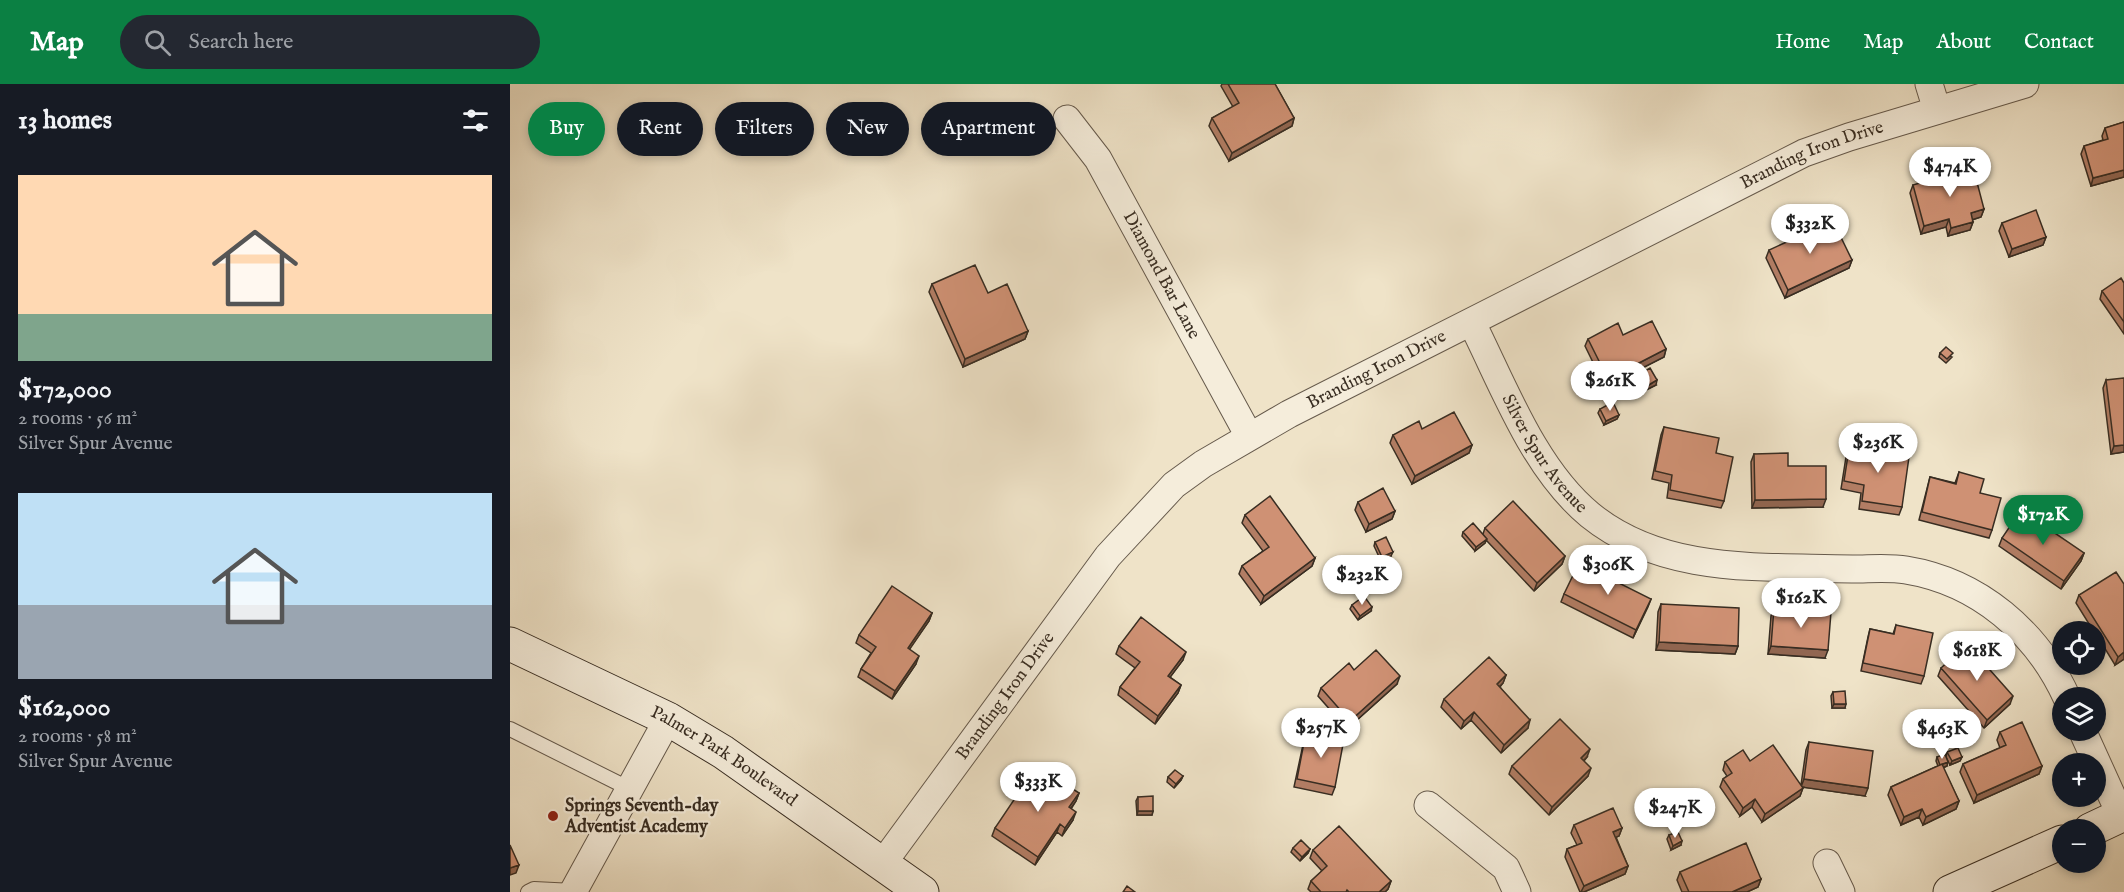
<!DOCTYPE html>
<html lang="en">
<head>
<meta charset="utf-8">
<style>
  :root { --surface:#171b24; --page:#242831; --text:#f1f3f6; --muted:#9ea1a6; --accent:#0b8043 }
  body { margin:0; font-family:"IM FELL English",serif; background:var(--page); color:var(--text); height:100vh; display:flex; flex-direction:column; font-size:22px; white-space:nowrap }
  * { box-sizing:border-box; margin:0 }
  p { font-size:20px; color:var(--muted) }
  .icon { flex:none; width:33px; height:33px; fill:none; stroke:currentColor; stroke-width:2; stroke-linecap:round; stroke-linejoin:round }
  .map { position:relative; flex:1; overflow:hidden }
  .drawer { display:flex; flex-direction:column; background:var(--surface); width:510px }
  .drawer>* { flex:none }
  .hud { position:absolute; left:18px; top:18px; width:570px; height:54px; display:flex; gap:12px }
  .fabs { position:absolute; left:1542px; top:537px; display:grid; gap:12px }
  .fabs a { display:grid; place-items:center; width:54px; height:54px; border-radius:50%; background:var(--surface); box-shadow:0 3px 9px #0003; font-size:30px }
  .price { position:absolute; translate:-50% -51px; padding:0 14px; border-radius:21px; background:#fff; color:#222; font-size:20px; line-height:39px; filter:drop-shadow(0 2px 3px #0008) }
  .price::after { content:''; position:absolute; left:50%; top:36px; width:18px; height:14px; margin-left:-9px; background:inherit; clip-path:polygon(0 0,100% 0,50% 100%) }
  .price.current { background:var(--accent); color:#fff }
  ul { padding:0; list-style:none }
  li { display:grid; align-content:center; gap:12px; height:318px; padding:0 18px }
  li span { display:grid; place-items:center; height:186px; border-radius:0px; color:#555 }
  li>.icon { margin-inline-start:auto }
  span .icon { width:108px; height:108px; fill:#fffc; stroke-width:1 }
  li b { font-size:26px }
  h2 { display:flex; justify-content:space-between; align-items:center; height:72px; padding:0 18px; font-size:26px }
  .pill { padding:0 21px; border-radius:27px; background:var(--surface); box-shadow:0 3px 9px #0003; font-size:21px; line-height:54px }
  .pill.current { background:var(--accent); color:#fff }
  header { display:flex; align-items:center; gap:36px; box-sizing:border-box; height:84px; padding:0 30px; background:var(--accent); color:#fff }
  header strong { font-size:28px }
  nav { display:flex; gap:33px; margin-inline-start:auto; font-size:21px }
  .search { width:420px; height:54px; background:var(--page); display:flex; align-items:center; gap:15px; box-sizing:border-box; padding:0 21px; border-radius:33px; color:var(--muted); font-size:22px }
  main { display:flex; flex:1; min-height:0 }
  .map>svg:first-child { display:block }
</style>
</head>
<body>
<header>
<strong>Map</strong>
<div class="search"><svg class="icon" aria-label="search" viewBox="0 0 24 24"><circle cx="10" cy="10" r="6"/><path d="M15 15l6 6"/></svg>Search here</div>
<nav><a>Home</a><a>Map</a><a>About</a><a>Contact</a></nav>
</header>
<main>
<section class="drawer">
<h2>13 homes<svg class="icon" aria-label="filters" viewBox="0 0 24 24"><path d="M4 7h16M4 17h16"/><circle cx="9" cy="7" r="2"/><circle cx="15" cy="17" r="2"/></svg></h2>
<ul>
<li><span style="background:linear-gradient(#ffd9b3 75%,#7fa58c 0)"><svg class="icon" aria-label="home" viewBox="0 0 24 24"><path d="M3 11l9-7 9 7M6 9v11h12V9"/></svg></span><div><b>$172,000</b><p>2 rooms · 56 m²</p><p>Silver Spur Avenue</p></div></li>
<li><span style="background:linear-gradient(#bfe0f5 60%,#9aa5b1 0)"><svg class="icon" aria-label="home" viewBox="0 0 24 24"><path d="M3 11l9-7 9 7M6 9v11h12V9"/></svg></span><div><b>$162,000</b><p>2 rooms · 58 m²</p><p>Silver Spur Avenue</p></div></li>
</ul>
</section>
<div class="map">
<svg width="1614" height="808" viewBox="0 0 1614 808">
  <rect width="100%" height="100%" fill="#efe3c8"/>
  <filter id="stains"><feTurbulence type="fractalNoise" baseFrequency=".00333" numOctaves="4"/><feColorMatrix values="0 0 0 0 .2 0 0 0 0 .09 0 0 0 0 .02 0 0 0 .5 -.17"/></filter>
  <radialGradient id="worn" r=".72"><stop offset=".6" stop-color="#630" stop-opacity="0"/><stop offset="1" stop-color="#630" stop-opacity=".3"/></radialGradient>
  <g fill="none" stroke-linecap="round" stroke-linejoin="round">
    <g stroke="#665a4c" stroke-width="16">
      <path id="lane" d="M0,645l120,60
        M18,808l6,-3 40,2"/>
    </g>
    <g stroke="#665a4c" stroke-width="29">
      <g id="street">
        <path d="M1419,0l8,26"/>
        <path id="s1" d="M557,35l31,40 151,277"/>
        <path id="s2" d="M962,239c32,64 62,146 118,192 74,60 172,51 262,54 18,0 37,-2 54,1 73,12 131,62 161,128"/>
        <path d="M1572,646l39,86"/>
        <path d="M918,721l78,63 11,24"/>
        <path id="s3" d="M373,779l225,-307 66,-71 29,-21 86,-50 515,-261 45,-16 176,-53"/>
        <path d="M1317,779l14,29"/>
        <path d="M63,808l95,-173"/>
      </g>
    </g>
    <g stroke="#382d22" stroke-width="35">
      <g id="secondary">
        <path id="s4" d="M0,560l158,75 55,33 199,140"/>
        <path d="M1580,746l34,-16"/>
        <path d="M1440,808l112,-50"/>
      </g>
    </g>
    <use href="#lane" stroke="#f5eddb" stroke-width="14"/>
    <use href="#street" stroke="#f5eddb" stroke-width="27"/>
    <use href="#secondary" stroke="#f5eddb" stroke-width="33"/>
  </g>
  <path fill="#b27d64" stroke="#382d22" stroke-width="1.5" d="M712,0h53l19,34 -2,8 -63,35 -20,-35 3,-8 21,-11 -12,-21z
    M1614,38v55l-33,9 -10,-32 3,-8 19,-6 -1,-4 3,-8z
    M1403,101l71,24 -3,8 -9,3 1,2 -3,8 -22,6 -2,-9 -25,7 -11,-41z
    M1492,139l44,14 -3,8 -34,12 -10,-26z
    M1259,166l83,10 -3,8 -64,30 -19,-40z
    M1614,199v51l-24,-35 2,-8z
    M422,200l96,47 -3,8 -62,28 -34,-75z
    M1113,251l43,14 -2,8 -59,30 -20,-41 3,-7z
    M1430,269l12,4 -6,6 -7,-6z
    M1125,293l21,8 -16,8 -7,-12z
    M1596,296l18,72 -13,2 -8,-66z
    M1090,325l19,6 -2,4 -13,6 -6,-12z
    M1154,343l52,26 8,48 -3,7 -54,-10 2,-15 -17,-4 9,-44z
    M912,345l50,16 -3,8 -57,31 -22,-41 3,-8z
    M1355,356l22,14 15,53 -3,8 -40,-6 2,-16 -20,-4 5,-32 3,-8 13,2z
    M1244,370l34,12 35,41 -71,1 -1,-46z
    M1449,388l21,21 12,37 -3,8 -70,-18 11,-43 25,6z
    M848,418l37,9 -3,8 -26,13 -11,-22z
    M735,431l70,43 -3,8 -51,38 -22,-30 3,-8 21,-15 -21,-28z
    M975,444l80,28 -3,8 -28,27 -48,-51 -1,3 -10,8 -13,-15 1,-4 20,2z
    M1492,454l82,15 -3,8 -20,28 -62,-43z
    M865,458l16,14 -10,5 -7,-15z
    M850,489h19l-12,12 -8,-8z
    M1614,500v75l-9,6 -19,-31v-2h-2l-18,-29 3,-8z
    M1054,510l87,5 -18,39 -72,-36z
    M1151,520l77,42 -3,8 -79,-4 2,-38z
    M842,521l19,6 -13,9 -8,-11z
    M1264,524l51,50 -57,-4 3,-38z
    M422,529l-3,8 -20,28 7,15 -24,35 -34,-22 3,-8 10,-16 -15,-10 3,-8z
    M1386,541l28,51 -3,8 -60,-13 7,-34 2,-8 23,5z
    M609,562l64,14 -13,17 11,8 -3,8 -23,31 -37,-29 2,-8 15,-19 -19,-14z
    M1431,584l69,36 -26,24 -46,-52z
    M844,586l43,14 -50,45 -29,-33 3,-8z
    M996,591l-3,8 -3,4 28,41 -27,25 -30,-33 -10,9 -20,-22 3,-8z
    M1323,608l12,16h-13l-1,-12z
    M796,648l29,55 -3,8 -38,-8 10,-47z
    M1490,648l42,34 -3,8 -65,29 -14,-31 3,-8 37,-16 -3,-8z
    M1299,658l56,54 -62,-9 -3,9 -38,26 -10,-15 -12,9 -20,-29 3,-8 4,-3 -4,-6 2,-8 25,-1 51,24 5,-35z
    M1437,668l15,5 -2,4 -10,4 -4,-8 1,9 -4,2 16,33 -3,8 -33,16 -4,-8 -18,8 -13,-30 3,-8 47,-21 -2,-5 1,-4 9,-1z
    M1077,673l-3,4 4,15 -39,39 -40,-41 3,-8z
    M673,692l-2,4 -7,8 -7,-6 1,-5z
    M530,699l39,10 -3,8 -5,8 2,11 -11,16 -5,-4 -22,33 -43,-29 3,-8z
    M628,713l15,14 -1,4h-15l-1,-14z
    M1064,741l48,3 -3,8 -3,1 12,29 -3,8 -41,18h-4l-15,-35 2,-8 10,-4 -6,-12z
    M1159,751l12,10 -10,5 -4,-11z
    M783,764l17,1 -2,4 -8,8 -9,-9z
    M803,766l78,31 -3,8 -3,3h-74l-3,-3 3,-8 11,-10 -12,-13z
    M1170,788l81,7 -3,8 -11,5h-65l-5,-12z"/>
  <path fill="#916651" stroke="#382d22" stroke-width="1.5" d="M784,34l-2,8 -63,35 3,-8z
    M1614,86v7l-33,9 2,-8z
    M1474,125l-3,8 -13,4 3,-8z
    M1439,135l-3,8 -25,7 3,-8z
    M1463,138l-3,8 -22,6 3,-8z
    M1536,153l-3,8 -34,12 3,-8z
    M1342,176l-3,8 -64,30 3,-8z
    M518,247l-3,8 -62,28 2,-8z
    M1156,265l-2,8 -59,30 3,-8z
    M1147,296l-1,5 -16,8 2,-4z
    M1109,331l-2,4 -13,6 2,-4z
    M962,361l-3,8 -57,31 3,-8z
    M1614,361v7l-13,2 3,-8z
    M1316,415l-3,8 -71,1 3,-8z
    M885,427l-3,8 -26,13 3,-8z
    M977,455l-2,4 -10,8 1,-4z
    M883,468l-2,4 -10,5 1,-4z
    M1574,469l-3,8 -20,28 3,-8z
    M1055,472l-3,8 -28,27 3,-8z
    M805,474l-3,8 -51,38 3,-8z
    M870,485l-1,4 -12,12 1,-4z
    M1141,515l-3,8 -15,31 3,-8z
    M862,523l-1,4 -13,9 2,-4z
    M422,529l-3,8 -24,35 3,-8z
    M1149,558l79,4 -3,8 -79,-4z
    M1261,562l57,4 -3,8 -57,-4z
    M676,568l-3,8 -18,24 3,-8z
    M1614,568v7l-9,6 3,-8z
    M409,572l-3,8 -24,35 3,-8z
    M996,591l-3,8 -9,9 3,-8z
    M890,592l-3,8 -50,45 3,-8z
    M671,601l-3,8 -23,31 3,-8z
    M1503,612l-3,8 -26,24 3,-8z
    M1324,620h12l-1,4h-13z
    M964,628l-3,8 -10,9 3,-8z
    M1020,636l-2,8 -27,25 3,-8z
    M1080,665l-3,8 -9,9 3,-8z
    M1452,673l-2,4 -10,4 2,-4z
    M1438,678l-1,4 -8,3 1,-4z
    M1532,682l-3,8 -65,29 3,-8z
    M1081,684l-3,8 -39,39 3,-8z
    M673,692l-2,4 -7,8 2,-4z
    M1294,695l64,9 -3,8 -64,-9z
    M1293,704l-3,8 -38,26 3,-8z
    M569,709l-3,8 -10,14 3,-8z
    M1245,715l-3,8 -12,9 3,-8z
    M1449,717l-3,8 -33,16 3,-8z
    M1412,725l-3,8 -18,8 3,-8z
    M628,727h15l-1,4h-15z
    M566,728l-3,8 -11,16 3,-8z
    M1151,734l14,2 -2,4 -14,-2z
    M550,740l-3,8 -22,33 3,-8z
    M1112,744l-3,8 -9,4 3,-8z
    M1172,757l-1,4 -10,5 2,-4z
    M800,765l-2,4 -8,8 2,-4z
    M9,781l-3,8 -6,2v-7z
    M1118,782l-3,8 -41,18h-3l3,-6z
    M1251,795l-3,8 -11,5h-15z
    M881,797l-3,8 -3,3h-6z"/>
  <path fill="#cf9174" stroke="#382d22" stroke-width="1.5" d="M718,0h47l19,34 -62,35 -20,-35 27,-15z
    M1614,38v48l-31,8 -9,-32 24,-7 -3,-11z
    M1463,83l11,42 -13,4 2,9 -22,6 -2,-9 -25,7 -11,-41z
    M1526,126l10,27 -34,12 -10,-26z
    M1323,137l19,39 -64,30 -19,-40z
    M465,181l13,28 19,-9 21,47 -63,28 -33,-75z
    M1611,194l3,5v39l-22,-31z
    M1142,237l14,28 -58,30 -20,-40 30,-16 5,12z
    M1436,263l7,6 -6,6 -7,-6z
    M1140,284l7,12 -15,9 -7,-12z
    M1614,294v67l-10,1 -8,-66z
    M1103,318l6,13 -13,6 -6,-12z
    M944,328l18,33 -57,31 -22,-41 26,-14 3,8z
    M1154,343l55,11 -3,15 17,4 -9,44 -54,-11 2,-15 -17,-4z
    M1355,356l23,4 -1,10 22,3 -7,50 -40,-6 2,-16 -20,-4 5,-32 15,2z
    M1278,369v13h38v33l-71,1 -1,-46z
    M1449,388l25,7 -4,14 21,5 -9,32 -70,-18 8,-35 26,7z
    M873,404l12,23 -26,13 -11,-22z
    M760,412l45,62 -51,38 -22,-30 27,-19 -24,-32z
    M1003,417l52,55 -28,27 -52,-55z
    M1511,426l63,43 -20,28 -62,-43z
    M963,439l14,16 -11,8 -13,-15z
    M876,453l7,15 -11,5 -7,-15z
    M862,477l8,8 -12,12 -8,-8z
    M1069,479l72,36 -15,31 -72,-36z
    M1606,488l8,12v68l-6,5 -39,-62z
    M382,502l40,27 -24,35 11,8 -24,35 -34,-22 15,-22 -17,-12z
    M854,512l8,11 -12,9 -8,-11z
    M1151,520l78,4 -1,38 -79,-4z
    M1264,524l57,4 -3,38 -57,-4z
    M631,533l45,35 -18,24 13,9 -23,31 -38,-29 20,-25 -21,-16z
    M1386,541l37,8 -9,43 -61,-13 7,-34 24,5z
    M1457,560l46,52 -26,24 -46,-52z
    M866,566l24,26 -50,45 -29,-33 28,-25 5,7z
    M979,573l17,18 -9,9 33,36 -26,25 -30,-33 -10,9 -20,-22z
    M1335,607l1,13h-12l-1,-12z
    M1050,635l30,30 -9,9 10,10 -39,39 -40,-41z
    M1512,638l20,44 -65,29 -14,-31 43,-19 -6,-13z
    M796,648l38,7 -9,48 -38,-8z
    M1299,658l64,9 -5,37 -64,-9z
    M1263,661l30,43 -38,26 -10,-15 -12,9 -20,-29 9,-6 -7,-11 18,-12 7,11z
    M1448,664l4,9 -10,4 -5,-9z
    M1435,670l3,8 -8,3 -3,-8z
    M1432,680l17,37 -33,16 -4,-8 -18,8 -13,-30z
    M665,686l8,6 -7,8 -8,-7z
    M537,688l32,21 -10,14 7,5 -11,16 -5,-4 -22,33 -43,-29 35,-52 10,7z
    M643,712v15h-15v-14z
    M1153,719l13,2 -1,15 -14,-2z
    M1103,724l9,20 -9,4 15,34 -44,20 -17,-37 15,-6 -8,-18z
    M829,742l52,55 -12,11h-30l-2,-2 -1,2h-25l-10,-11 16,-15 -14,-16z
    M1168,748l4,9 -9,5 -4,-11z
    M791,756l9,9 -8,8 -9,-9z
    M1236,759l15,36 -29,13h-43l-9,-20z
    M0,761l9,20 -9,3z
    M617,802l8,6h-12z"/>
  <circle fill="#8f2418" stroke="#f5eddb" stroke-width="2" cx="43" cy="732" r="6"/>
  <g text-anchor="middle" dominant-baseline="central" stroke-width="4.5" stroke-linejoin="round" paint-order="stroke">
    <g font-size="18" fill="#382d22" stroke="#f5eddb">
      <text stroke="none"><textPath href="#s3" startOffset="1197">Branding Iron Drive</textPath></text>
      <text stroke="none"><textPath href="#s1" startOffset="183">Diamond Bar Lane</textPath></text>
      <text stroke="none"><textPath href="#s3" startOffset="711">Branding Iron Drive</textPath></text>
      <text stroke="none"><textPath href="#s2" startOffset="150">Silver Spur Avenue</textPath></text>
      <text stroke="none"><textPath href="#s3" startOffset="207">Branding Iron Drive</textPath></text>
      <text stroke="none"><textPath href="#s4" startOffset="242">Palmer Park Boulevard</textPath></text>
    </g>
    <g font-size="18" font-weight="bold" fill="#382d22" stroke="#f5eddb" text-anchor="start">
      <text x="55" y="722">Springs Seventh-day<tspan x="55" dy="21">Adventist Academy</tspan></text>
    </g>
  </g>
  <rect width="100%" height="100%" filter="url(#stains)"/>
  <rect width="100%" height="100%" fill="url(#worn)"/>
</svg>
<div class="fabs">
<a><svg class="icon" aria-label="locate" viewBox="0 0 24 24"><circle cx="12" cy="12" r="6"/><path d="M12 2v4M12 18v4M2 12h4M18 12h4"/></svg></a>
<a><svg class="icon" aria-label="layers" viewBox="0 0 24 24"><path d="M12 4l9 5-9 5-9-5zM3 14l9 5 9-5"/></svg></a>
<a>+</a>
<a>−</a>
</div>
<b class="price" style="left:1440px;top:114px">$474K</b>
<b class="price" style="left:1300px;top:171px">$332K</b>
<b class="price" style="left:1100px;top:328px">$261K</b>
<b class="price" style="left:1368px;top:390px">$236K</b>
<b class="price current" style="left:1533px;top:462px">$172K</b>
<b class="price" style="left:1098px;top:512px">$306K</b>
<b class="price" style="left:852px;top:522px">$232K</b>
<b class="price" style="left:1291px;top:545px">$162K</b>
<b class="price" style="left:1467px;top:598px">$618K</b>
<b class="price" style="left:811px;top:675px">$257K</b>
<b class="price" style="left:1432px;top:676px">$463K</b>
<b class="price" style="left:528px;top:729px">$333K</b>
<b class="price" style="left:1165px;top:755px">$247K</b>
<div class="hud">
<a class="pill current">Buy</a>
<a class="pill">Rent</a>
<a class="pill">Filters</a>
<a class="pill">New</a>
<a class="pill">Apartment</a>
</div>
</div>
</main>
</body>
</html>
